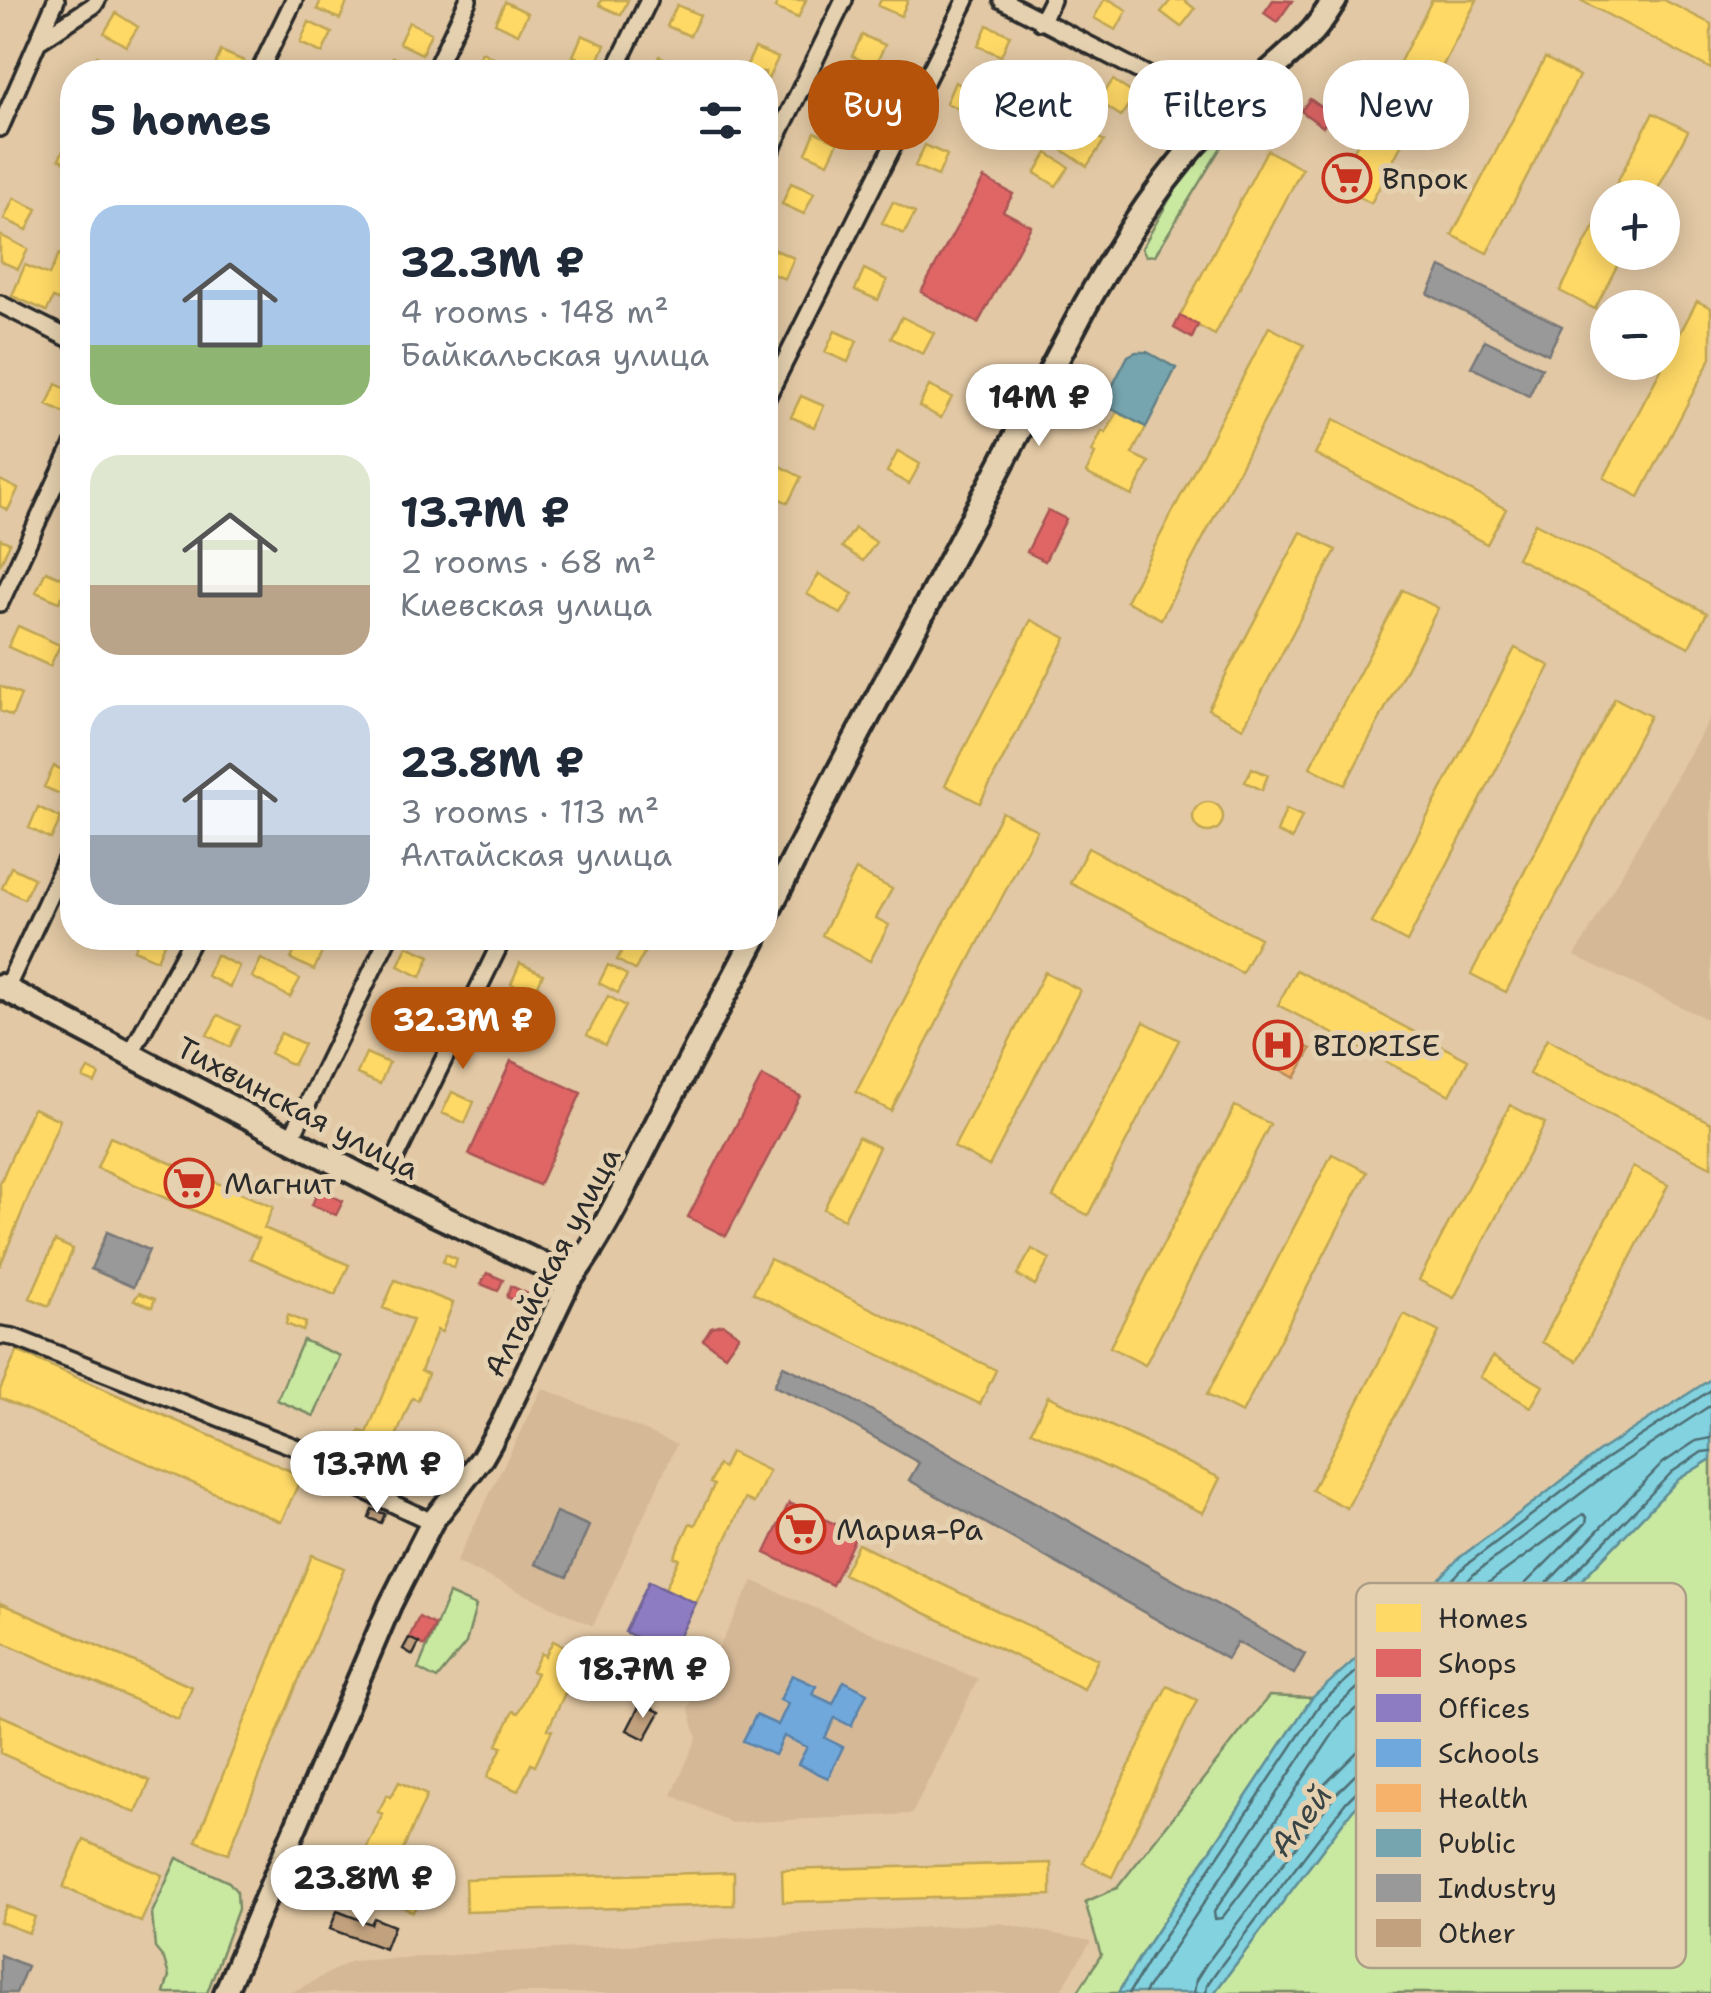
<!DOCTYPE html>
<html lang="en">
<head>
<meta charset="utf-8">
<style>
  :root { --surface:#fff; --page:#f6f6f7; --text:#1f2937; --muted:#747a83; --accent:#b45309 }
  body { margin:0; font-family:"Shantell Sans",sans-serif; background:var(--page); color:var(--text); height:100vh; display:flex; flex-direction:column; font-size:38px; white-space:nowrap }
  * { box-sizing:border-box; margin:0 }
  p { font-size:32px; color:var(--muted) }
  .icon { flex:none; width:55px; height:55px; fill:none; stroke:currentColor; stroke-width:2; stroke-linecap:round; stroke-linejoin:round }
  .map { position:relative; flex:1; overflow:hidden }
  .side { position:absolute; left:60px; top:60px; width:718px; height:890px; display:flex; flex-direction:column; background:var(--surface); border-radius:40px; box-shadow:0 5px 25px #0003 }
  .side>* { flex:none }
  .hud { position:absolute; left:808px; top:60px; width:752px; height:90px; display:flex; gap:20px }
  .buttons { position:absolute; left:1590px; top:180px; display:grid; gap:20px }
  .buttons a { display:grid; place-items:center; width:90px; height:90px; border-radius:50%; background:var(--surface); box-shadow:0 5px 25px #0003; font-size:50px }
  .price { position:absolute; translate:-50% -85px; padding:0 22px; border-radius:35px; background:#fff; color:#222; font-size:32px; line-height:65px; filter:drop-shadow(0 2px 5px #0008) }
  .price::after { content:''; position:absolute; left:50%; top:60px; width:30px; height:22px; margin-left:-15px; background:inherit; clip-path:polygon(0 0,100% 0,50% 100%) }
  .price.on { background:var(--accent); color:#fff }
  ul { padding:0; list-style:none }
  li { display:flex; align-items:center; gap:30px; height:250px; padding:0 30px }
  li span { display:grid; place-items:center; flex:none; width:280px; height:200px; border-radius:30px; color:#555 }
  li>.icon { margin-inline-start:auto }
  span .icon { width:120px; height:120px; fill:#fffc; stroke-width:1 }
  li b { font-size:42px }
  h2 { display:flex; justify-content:space-between; align-items:center; height:120px; padding:0 30px; font-size:42px }
  .pill { padding:0 35px; border-radius:40px; background:var(--surface); box-shadow:0 5px 25px #0003; font-size:35px; line-height:90px }
  .pill.on { background:var(--accent); color:#fff }
  .map>svg:first-child { display:block }
</style>
</head>
<body>
<div class="map">
<svg width="1711" height="1993" viewBox="0 0 1711 1993">
  <rect width="100%" height="100%" fill="#e2c8a4"/>
  <filter id="ink" filterUnits="userSpaceOnUse"><feTurbulence type="fractalNoise" baseFrequency=".01" numOctaves="2"/><feDisplacementMap in="SourceGraphic" scale="20" xChannelSelector="R" yChannelSelector="G"/><feConvolveMatrix kernelMatrix="1 2 1 2 8 2 1 2 1" color-interpolation-filters="sRGB"/></filter>
  <g filter="url(#ink)">
    <path fill="#d5b997" d="M1711,716v305l-136,-65z
      M542,1388l135,56 -84,182 -137,-64z
      M753,1581l225,98 -66,135 -180,9 -60,-28 25,-57 -9,-30z
      M999,1923l92,18 -32,52h-768l60,-32z"/>
    <path fill="#c9e8a0" stroke="#7a8a66" stroke-width="2.5" d="M1226,134l2,2 -73,119 -9,1 -4,-8 35,-62 18,-23z
      M303,1340l37,16 -26,60 -37,-16z
      M1711,1459v534h-497l139,-184 213,-213 113,-117z
      M449,1594l27,12 -10,37 -29,36 -19,-10z
      M1269,1696l43,2 -170,255 -24,40h-41l24,-38 -16,-53 32,-14z
      M177,1858l52,24 8,10 1,17 -31,84h-43l5,-17 -5,-17 -9,-11 -3,-35z"/>
    <path fill="#83d2e0" stroke="#608f98" stroke-width="2.5" d="M1711,1379v80l-32,20 -113,117 -213,213 -139,184h-96l24,-40 170,-255 98,-88 49,-52 86,-64 53,-42z"/>
    <path fill="#ffd966" stroke="#bfa554" stroke-width="2.5" d="M321,0h27l-8,19 -23,-10z
      M601,0h27l-7,15 -22,-10z
      M778,0h28l-8,18 -23,-10z
      M881,0h27l-7,16 -23,-10z
      M1104,0h6l17,10 -11,20 -22,-12z
      M1171,0h13l11,9 -14,18 -20,-15z
      M1432,0h45l-106,203 -35,-18z
      M1580,0h84l47,24v45z
      M505,2l23,11 -10,21 -23,-11z
      M677,5l23,10 -10,21 -23,-10z
      M116,13l22,14 -12,19 -22,-13z
      M309,22l23,11 -10,20 -22,-10z
      M409,22l22,11 -9,21 -23,-11z
      M987,25l23,10 -9,21 -23,-10z
      M582,35l23,10 -9,21 -23,-10z
      M862,35l23,10 -10,21 -23,-10z
      M755,48l23,10 -10,21 -3,-1v-6h-12l-8,-3z
      M221,51l23,10 -5,11h-27z
      M482,52l22,11 -4,9h-28z
      M97,56l21,13 -2,3h-30z
      M659,56l23,10 -3,6h-28z
      M393,57l23,11 -2,4h-28z
      M1545,58l34,18 -92,177 -35,-18z
      M1113,80l22,15 -14,21 -23,-15z
      M840,82l23,11 -10,21 -23,-11z
      M955,82l23,11 -9,21 -23,-11z
      M1059,112l45,29 -17,25 -45,-29z
      M1653,113l35,18 -35,67h-44z
      M815,132l23,10 -10,21 -22,-10z
      M69,138l3,2v25l-13,-6z
      M925,145l22,10 -9,21 -23,-10z
      M1267,150l35,19 -87,166 -35,-19z
      M1047,153l22,14 -13,19 -21,-13z
      M791,183l23,10 -10,21 -22,-10z
      M14,198l23,11 -10,21 -23,-11z
      M1608,200v52h16l-29,57 -35,-18z
      M893,202l22,11 -11,21 -22,-11z
      M0,235l28,14 -10,20 -18,-8z
      M771,248l23,10 -9,21 -20,-8v-9z
      M59,254l13,6v46l-19,-8 -6,13 -35,-15 13,-31 24,10z
      M864,269l23,11 -9,20 -23,-10z
      M1697,301l14,7v50l-72,139 -35,-19z
      M902,317l32,16 -11,21 -32,-16z
      M1269,327l35,18 -143,274 -35,-18z
      M835,331l22,10 -9,21 -23,-10z
      M56,384l16,8v17l-2,7 -23,-11z
      M929,386l23,11 -11,21 -22,-12z
      M801,396l23,10 -10,21 -23,-10z
      M1117,412l29,15 -14,27 17,8 -17,34 -46,-23 9,-19 -3,-2 10,-21 4,2z
      M1334,419l172,90 -19,35 -172,-90z
      M898,451l22,13 -11,20 -22,-12z
      M765,458l36,19 -13,26 -23,-12z
      M0,480l18,9 -10,21 -8,-4z
      M1535,523l172,90 -18,34 -172,-89z
      M855,528l21,14 -13,19 -21,-14z
      M1301,532l35,18 -93,178 -35,-19z
      M0,539l10,4 -10,22z
      M46,571l23,10 -10,21 -23,-10z
      M819,574l34,20 -12,20 -34,-20z
      M1403,590l35,18 -93,177 -35,-18z
      M1031,620l35,18 -86,165 -35,-18z
      M18,626l42,19 -10,21 -42,-19z
      M1515,648l35,18 -143,276 -35,-19z
      M0,686l21,9 -9,21 -12,-5z
      M1615,698l35,18 -144,276 -35,-18z
      M765,707l9,6 -9,15z
      M54,766l18,8v11l-5,12 -23,-10z
      M1252,768l16,7 -6,15 -17,-8z
      M1193 817a15 15 0 1 1 30 0a15 15 0 1 1-30 0Z
      M38,807l23,11 -10,21 -22,-11z
      M1286,809l16,7 -10,23 -15,-7z
      M1002,812l35,18 -146,281 -35,-19z
      M1088,848l172,90 -18,35 -172,-90z
      M11,867l23,11 -10,21 -22,-11z
      M856,870l36,19 -16,29 13,7 -19,36 -48,-26z
      M140,938l26,1 -9,21 -23,-10z
      M301,938l27,1 -14,31 -23,-11z
      M626,943l18,10 -9,17 -18,-10z
      M407,946l23,10 -9,21 -23,-11z
      M216,955l23,11 -9,21 -23,-11z
      M261,959l39,20 -10,18 -38,-20z
      M520,963l23,11 -9,21 -23,-11z
      M608,965l19,10 -9,18 -19,-10z
      M1296,970l172,90 -18,35 -172,-90z
      M1045,972l35,18 -91,176 -35,-19z
      M608,996l18,10 -21,39 -18,-10z
      M386,1004l23,11 -10,21 -22,-11z
      M218,1015l22,11 -10,21 -23,-12z
      M1144,1022l35,18 -91,175 -35,-18z
      M281,1033l23,11 -11,21 -23,-12z
      M1547,1039l164,84v44l-182,-93z
      M366,1053l23,10 -9,21 -23,-10z
      M88,1069l11,5 -4,9 -12,-5z
      M452,1092l22,10 -9,21 -23,-10z
      M1510,1105l35,18 -91,175 -35,-18z
      M1235,1106l35,18 -125,241 -35,-18z
      M33,1108l27,12 -60,146v-83z
      M110,1137l163,70 -9,21 85,37 -14,30 -85,-37 9,-19 -162,-71z
      M858,1137l21,10 -35,72 -20,-10z
      M1332,1154l35,18 -125,241 -35,-18z
      M1633,1167l35,18 -91,176 -35,-19z
      M55,1241l18,8 -24,57 -19,-8z
      M1032,1249l18,10 -15,26 -18,-10z
      M446,1254l11,5 -3,9 -11,-6z
      M770,1259l226,111 -16,34 -227,-111z
      M395,1280l58,23 -11,29 -5,-2 -16,41 7,3 -10,26 -6,-2 -31,75 -33,-13 12,-29 7,2 46,-113 -30,-12z
      M139,1293l16,6 -3,8 -18,-7z
      M1404,1314l35,18 -92,176 -35,-18z
      M288,1315l18,8 -3,8 -17,-7z
      M17,1351l285,125 -21,46 -281,-124v-8z
      M1493,1356l50,30 -12,21 -51,-30z
      M1048,1396l172,82 -17,35 -172,-82z
      M730,1452l39,19 -15,32 -9,-4 -49,104 -31,-14 14,-30 -5,-2 16,-34 5,2 19,-40 -4,-2 8,-18 5,3z
      M858,1544l240,115 -14,30 -241,-115z
      M312,1555l32,13 -116,286 -32,-13z
      M0,1603l192,84 -14,32 -178,-78z
      M553,1641l39,18 -16,32 -8,-4 -20,42 4,1 -17,36 -4,-2 -13,27 -31,-14 15,-30 -5,-2 16,-34 5,2 19,-40 -5,-2 9,-18 4,3z
      M1167,1686l30,14 -85,177 -29,-14z
      M0,1715l150,66 -14,32 -136,-60z
      M399,1782l28,13 -33,75 32,15 -13,27 -32,-16 -3,7 -28,-14 15,-30 -3,-1 21,-44 -5,-2 9,-17 4,2z
      M84,1840l78,35 -21,47 -78,-35z
      M1051,1863v32l-268,7 -1,-32z
      M734,1872v33l-268,7 -1,-33z
      M6,1906l29,11 -6,16 -29,-11z"/>
    <path fill="#e06666" stroke="#aa5454" stroke-width="2.5" d="M1273,0l19,1 -15,21 -13,-9z
      M1310,99l21,15 -8,13 -22,-16z
      M984,178l29,16 -10,17 28,15 -53,97 -57,-31z
      M1180,316l18,9 -6,13 -18,-10z
      M1048,510l18,9 -21,42 -18,-9z
      M511,1061l70,32 -42,92 -70,-31z
      M762,1076l38,20 -74,140 -38,-19z
      M323,1192l20,9 -7,14 -24,-10 5,-12z
      M487,1273l16,7 -5,11 -17,-7z
      M511,1286l19,9 -6,10 -17,-8z
      M723,1324l16,11 -14,20 -22,-15 8,-13z
      M789,1503l68,31 -25,51 -67,-32z
      M419,1617l16,8 -10,21 -16,-8z"/>
    <path fill="#8e7cc3" stroke="#706495" stroke-width="2.5" d="M649,1581l47,22 -25,51 -46,-22z"/>
    <path fill="#6fa8dc" stroke="#5b82a7" stroke-width="2.5" d="M792,1675l24,11 -4,8 21,10 11,-23 23,12 -16,33 -16,-8 -10,20 18,9 -15,31 -30,-14 9,-17 -23,-11 -9,19 -32,-14 13,-26 22,10 10,-21 -8,-4z"/>
    <path fill="#f6b26b" stroke="#b98a58" stroke-width="2.5" d="M1277,1032l34,17 -16,29 -32,-18z"/>
    <path fill="#76a5af" stroke="#608087" stroke-width="2.5" d="M1136,352h11l29,16 -30,59 -43,-23 25,-48z"/>
    <path fill="#999" stroke="#787878" stroke-width="2.5" d="M1441,267l121,59 -14,28 -120,-60z
      M1485,340l57,28 -13,28 -58,-29z
      M107,1232l42,18 -16,37 -42,-18z
      M783,1366l45,20 477,268 -11,20 -57,-32 -10,17 -318,-179 10,-17 -98,-56 -47,-21z
      M556,1512l33,14 -22,51 -32,-13z
      M0,1955l27,11 -11,27h-16z"/>
    <g fill="none" stroke-linecap="round" stroke-linejoin="round">
      <path stroke="#4e6e73" stroke-width="2.5" d="M1583,1514l4,3 -1,6 -261,261 -103,134 -7,1 -1,-7 127,-190 95,-85 48,-51z
        M1129,1993l21,-35 170,-254 97,-87 49,-52 138,-105 107,-70
        M1144,1993l186,-280 96,-87 48,-52 138,-104 99,-65
        M1194,1993l2,-13 10,-16 131,-171 213,-213 113,-117 33,-22 15,-3
        M1206,1993l1,-8 9,-13 130,-170 213,-213 113,-117 30,-20 9,-1"/>
    </g>
    <path fill="#c2a17e" stroke="#2b2b2b" stroke-width="2.5" d="M372,1509l13,5 -4,9 -12,-5z
      M409,1638l10,5 -6,12 -10,-6z
      M641,1703l19,9 -15,27 -18,-9z
      M337,1911l34,13 3,-6 20,8 -9,23 -55,-20z"/>
    <g fill="none" stroke-linecap="round" stroke-linejoin="round">
      <g stroke="#2b2b2b" stroke-width="22">
        <path id="minor" d="M1002,0l221,114
          M1041,22l11,-22
          M39,41l55,-36 3,-5
          M259,72l35,-72
          M434,72l34,-72
          M614,72l35,-72
          M0,128l56,-128
          M765,162l79,-162
          M0,304l72,36
          M765,401l201,-401
          M0,603l72,-156
          M6,989l66,-142
          M131,1053l62,-115
          M291,1138l97,-200
          M382,1186l121,-248
          M0,1335l13,2 297,116 9,16 113,53"/>
      </g>
      <g stroke="#2b2b2b" stroke-width="28">
        <path id="tertiary" d="M225,1993l165,-388 42,-83 50,-64 20,-35 69,-145"/>
      </g>
      <g stroke="#2b2b2b" stroke-width="30">
        <path id="secondary" d="M765,917l67,-133 253,-478c40,-70 80,-134 138,-192 28,-29 62,-53 90,-83 8,-9 15,-21 22,-31
          M0,986l414,218 157,74c37,-50 61,-107 90,-162 31,-60 63,-119 94,-178"/>
      </g>
      <use href="#minor" stroke="#e5d1af" stroke-width="15"/>
      <use href="#tertiary" stroke="#e5d1af" stroke-width="20"/>
      <use href="#secondary" stroke="#e5d1af" stroke-width="22"/>
    </g>
  </g>
  <defs>
    <g id="supermarket-ring" transform="scale(2.5)"><circle r="9.5" fill="#e5d1af" stroke="#c8321e" stroke-width="1.5"/><path d="M-6-5.5h2.5l.6 2H6L4.5 2H-2.5L-4.4-4H-6ZM-1.5 3.2a1.3 1.3 0 1 0 .1 0ZM3 3.2a1.3 1.3 0 1 0 .1 0Z" fill="#c8321e"/></g>
    <g id="hospital-ring" transform="scale(2.5)"><circle r="9.5" fill="#e5d1af" stroke="#c8321e" stroke-width="1.5"/><path d="M-5-5h3v3.5h4V-5h3V5h-3V1.5h-4V5h-3Z" fill="#c8321e"/></g>
  </defs>
  <g fill-rule="evenodd">
    <use href="#supermarket-ring" x="1347" y="178"/>
    <use href="#hospital-ring" x="1278" y="1045"/>
    <use href="#supermarket-ring" x="189" y="1183"/>
    <use href="#supermarket-ring" x="801" y="1529"/>
  </g>
  <g text-anchor="middle" dominant-baseline="central" stroke-width="10" stroke-linejoin="round" paint-order="stroke">
    <g font-size="30" fill="#2b2b2b" stroke="#e5d1af" text-anchor="start">
      <text x="1382" y="178">Впрок</text>
      <text x="1313" y="1045">BIORISE</text>
      <text x="224" y="1183">Магнит</text>
      <text x="836" y="1529">Мария-Ра</text>
    </g>
    <g font-size="30" fill="#2b2b2b" stroke="#e5d1af">
      <text transform="translate(298 1108) rotate(28)">Тихвинская улица</text>
      <text transform="translate(552 1262) rotate(-62)">Алтайская улица</text>
    </g>
    <g font-size="32" font-style="italic" fill="#384446" stroke="#e5d1af">
      <text transform="translate(1300 1820) rotate(-53)">Алей</text>
    </g>
  </g>
  <rect x="1356" y="1583" width="330" height="385" rx="15" fill="#e5d1af" stroke="#ad9f87" stroke-width="2.5"/>
  <rect x="1376" y="1604" width="45" height="28" fill="#ffd966"/>
  <rect x="1376" y="1649" width="45" height="28" fill="#e06666"/>
  <rect x="1376" y="1694" width="45" height="28" fill="#8e7cc3"/>
  <rect x="1376" y="1739" width="45" height="28" fill="#6fa8dc"/>
  <rect x="1376" y="1784" width="45" height="28" fill="#f6b26b"/>
  <rect x="1376" y="1829" width="45" height="28" fill="#76a5af"/>
  <rect x="1376" y="1874" width="45" height="28" fill="#999"/>
  <rect x="1376" y="1919" width="45" height="28" fill="#c2a17e"/>
  <g font-size="28" fill="#2b2b2b">
    <text x="1438" y="1628">Homes</text>
    <text x="1438" y="1673">Shops</text>
    <text x="1438" y="1718">Offices</text>
    <text x="1438" y="1763">Schools</text>
    <text x="1438" y="1808">Health</text>
    <text x="1438" y="1853">Public</text>
    <text x="1438" y="1898">Industry</text>
    <text x="1438" y="1943">Other</text>
  </g>
</svg>
<div class="buttons">
<a>+</a>
<a>−</a>
</div>
<b class="price" style="left:1039px;top:449px">14M ₽</b>
<b class="price on" style="left:463px;top:1072px">32.3M ₽</b>
<b class="price" style="left:377px;top:1516px">13.7M ₽</b>
<b class="price" style="left:643px;top:1721px">18.7M ₽</b>
<b class="price" style="left:363px;top:1930px">23.8M ₽</b>
<div class="hud">
<a class="pill on">Buy</a>
<a class="pill">Rent</a>
<a class="pill">Filters</a>
<a class="pill">New</a>
</div>
<section class="side">
<h2>5 homes<svg class="icon" aria-label="filters" viewBox="0 0 24 24"><path d="M4 7h16M4 17h16"/><circle cx="9" cy="7" r="2"/><circle cx="15" cy="17" r="2"/></svg></h2>
<ul>
<li><span style="background:linear-gradient(#a9c7e8 70%,#8fb573 0)"><svg class="icon" aria-label="home" viewBox="0 0 24 24"><path d="M3 11l9-7 9 7M6 9v11h12V9"/></svg></span><div><b>32.3M ₽</b><p>4 rooms · 148 m²</p><p>Байкальская улица</p></div></li>
<li><span style="background:linear-gradient(#dfe7d0 65%,#b9a48a 0)"><svg class="icon" aria-label="home" viewBox="0 0 24 24"><path d="M3 11l9-7 9 7M6 9v11h12V9"/></svg></span><div><b>13.7M ₽</b><p>2 rooms · 68 m²</p><p>Киевская улица</p></div></li>
<li><span style="background:linear-gradient(#c9d6e8 65%,#9aa5b1 0)"><svg class="icon" aria-label="home" viewBox="0 0 24 24"><path d="M3 11l9-7 9 7M6 9v11h12V9"/></svg></span><div><b>23.8M ₽</b><p>3 rooms · 113 m²</p><p>Алтайская улица</p></div></li>
</ul>
</section>
</div>
</body>
</html>
